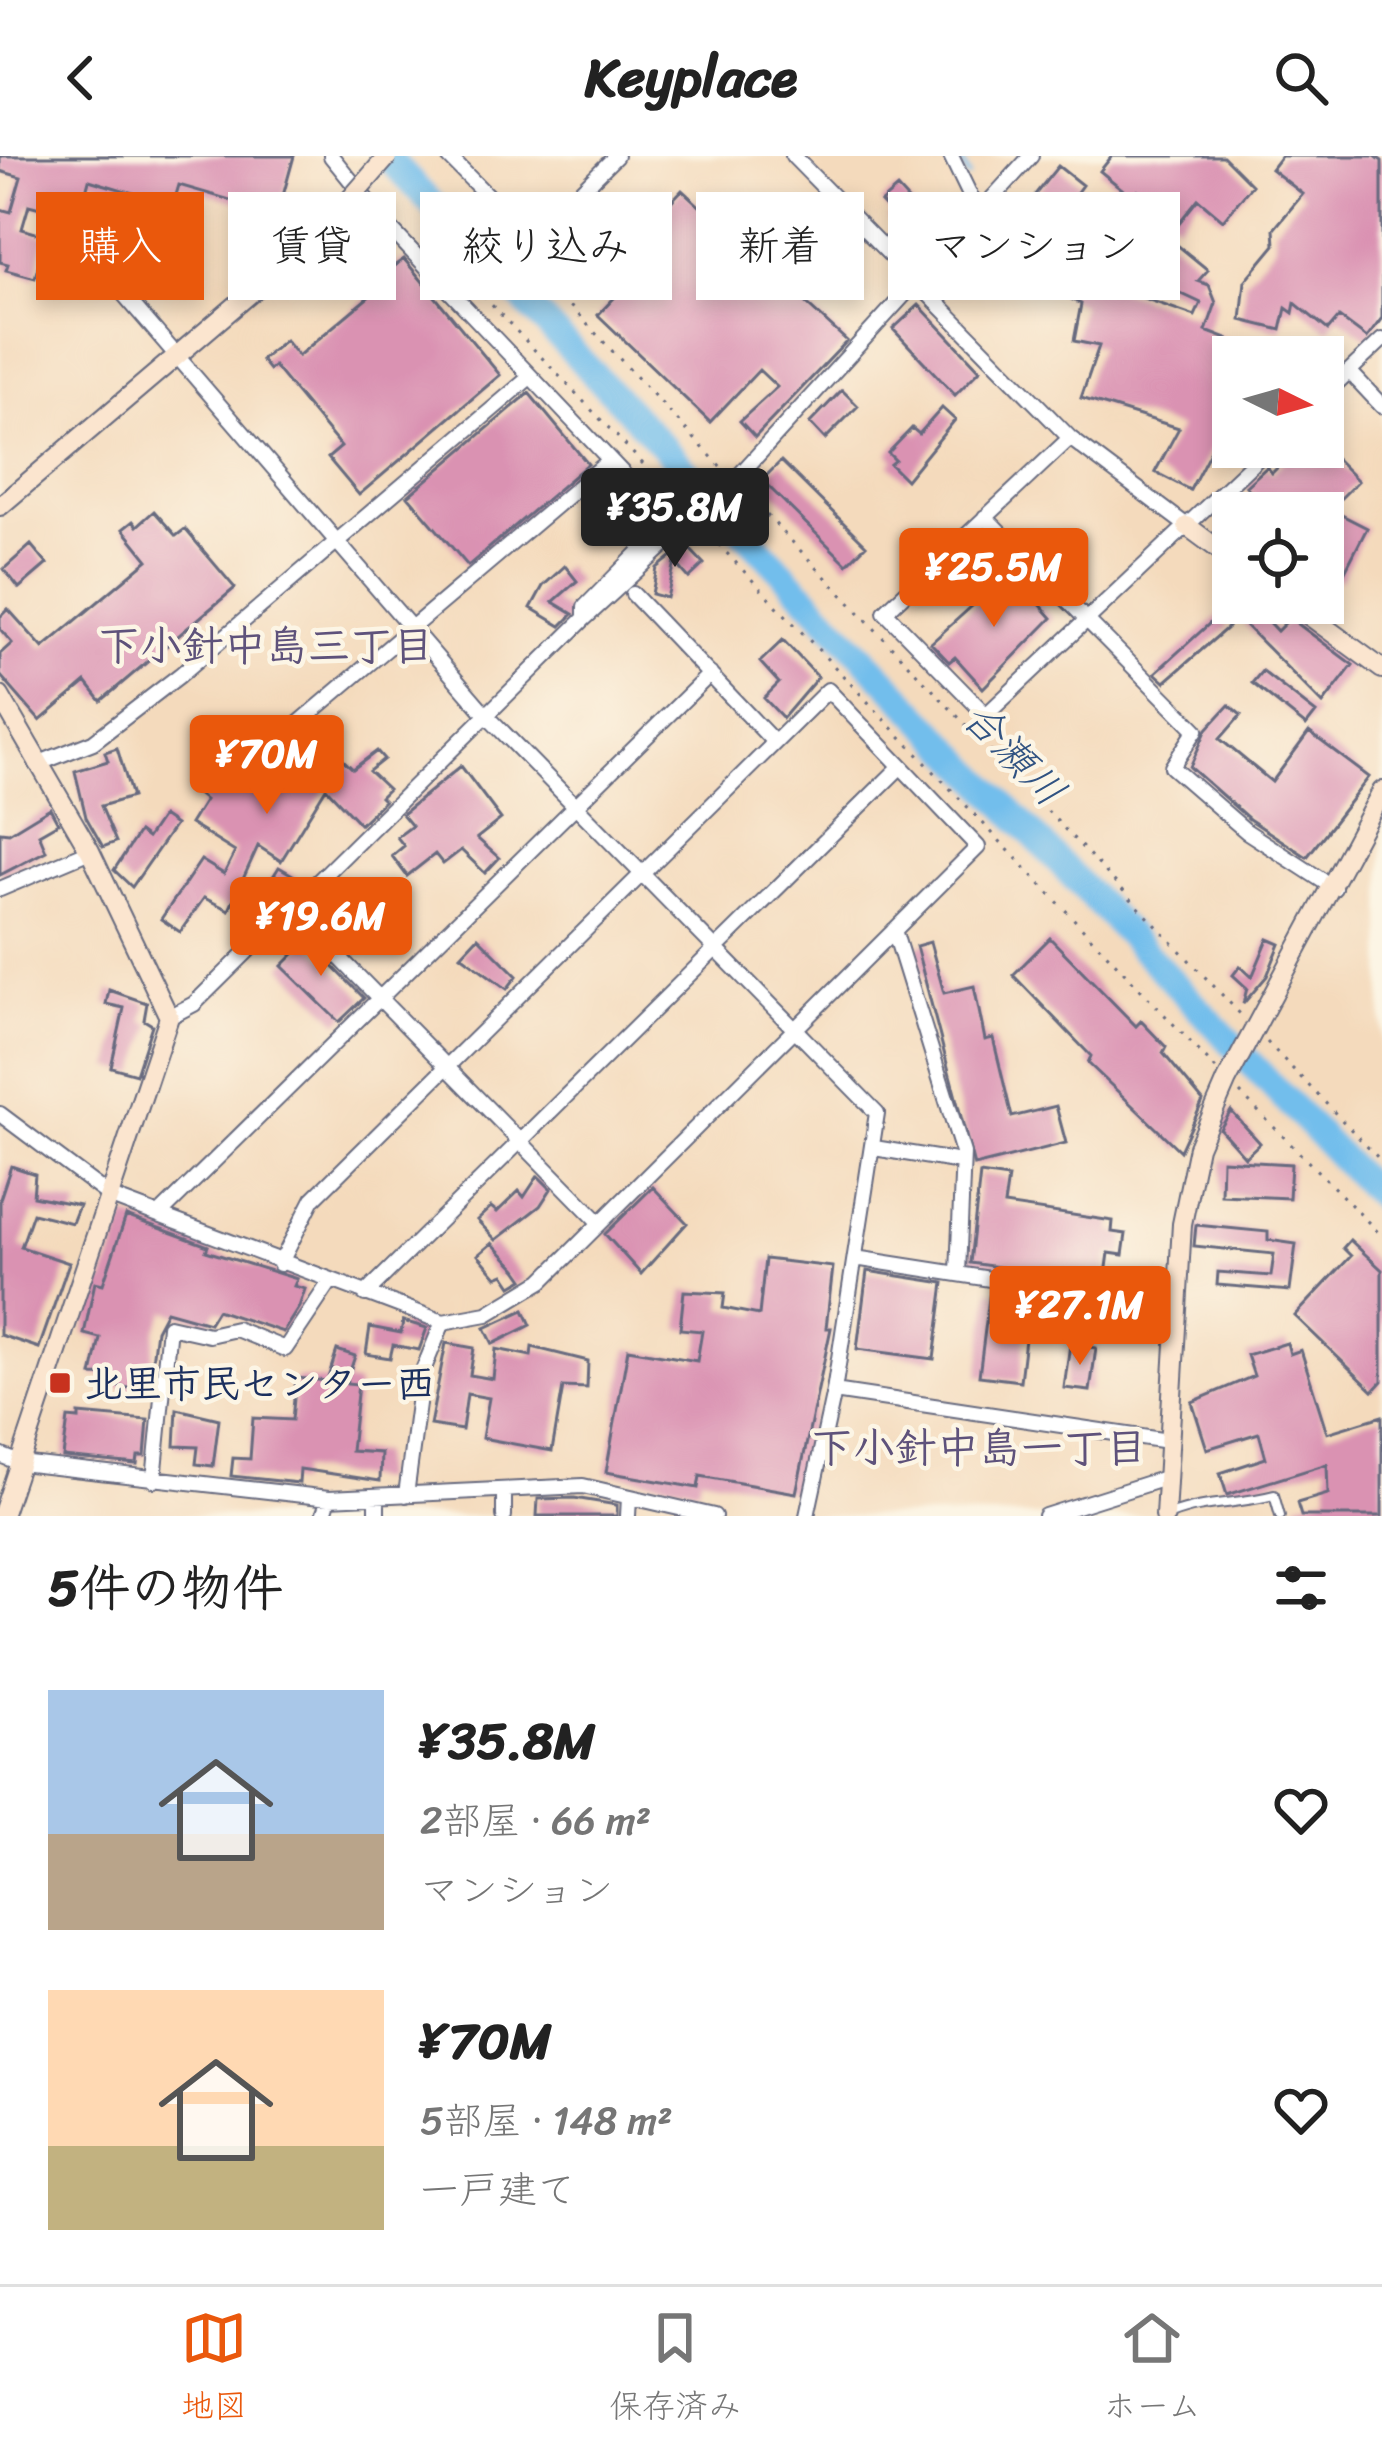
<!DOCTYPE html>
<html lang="ja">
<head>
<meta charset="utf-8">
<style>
  :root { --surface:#fff; --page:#f6f6f6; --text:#222; --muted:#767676; --line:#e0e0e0; --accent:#ea580c }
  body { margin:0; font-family:Sriracha,"Klee One",sans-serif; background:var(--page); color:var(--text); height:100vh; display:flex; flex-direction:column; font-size:45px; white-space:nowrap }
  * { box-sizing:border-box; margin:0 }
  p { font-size:39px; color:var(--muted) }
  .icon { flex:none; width:66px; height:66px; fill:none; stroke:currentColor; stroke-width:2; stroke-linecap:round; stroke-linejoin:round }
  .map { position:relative; height:1360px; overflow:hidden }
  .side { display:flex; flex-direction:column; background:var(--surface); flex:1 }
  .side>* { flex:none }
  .top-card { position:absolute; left:36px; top:36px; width:1311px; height:108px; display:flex; gap:24px }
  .needle { width:78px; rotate:95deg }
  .controls { position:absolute; left:1212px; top:180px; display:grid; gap:24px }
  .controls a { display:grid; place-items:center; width:132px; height:132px; border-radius:0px; background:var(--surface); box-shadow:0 6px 18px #0003; font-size:60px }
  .price { position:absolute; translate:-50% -102px; padding:0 27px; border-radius:12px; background:var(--accent); color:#fff; font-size:39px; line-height:78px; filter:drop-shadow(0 3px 6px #0008) }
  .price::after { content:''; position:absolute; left:50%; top:72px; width:36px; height:27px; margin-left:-18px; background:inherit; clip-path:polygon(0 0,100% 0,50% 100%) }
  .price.current { background:#222; color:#fff }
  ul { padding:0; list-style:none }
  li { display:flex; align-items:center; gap:36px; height:300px; padding:0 48px }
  li span { display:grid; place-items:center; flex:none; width:336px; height:240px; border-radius:0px; color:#555 }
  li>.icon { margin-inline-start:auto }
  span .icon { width:144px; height:144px; fill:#fffc; stroke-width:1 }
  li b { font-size:51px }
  h2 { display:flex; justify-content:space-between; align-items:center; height:144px; padding:0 48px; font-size:51px }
  .tag { padding:0 42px; border-radius:0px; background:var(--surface); box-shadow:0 6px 18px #0003; font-size:42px; line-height:108px }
  .tag.current { background:var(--accent); color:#fff }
  header { display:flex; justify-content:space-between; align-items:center; height:156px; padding:0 48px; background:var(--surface); font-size:54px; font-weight:700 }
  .tabs { display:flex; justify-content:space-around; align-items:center; height:168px; border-top:3px solid var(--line); background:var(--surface); font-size:33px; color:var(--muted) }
  .tabs a { display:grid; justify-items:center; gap:6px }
  .tabs .current { color:var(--accent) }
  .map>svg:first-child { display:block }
</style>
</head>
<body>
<header><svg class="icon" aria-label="back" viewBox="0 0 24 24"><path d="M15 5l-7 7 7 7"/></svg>Keyplace<svg class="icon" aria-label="search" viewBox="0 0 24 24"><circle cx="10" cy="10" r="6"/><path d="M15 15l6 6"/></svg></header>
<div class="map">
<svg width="1382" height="1360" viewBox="0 0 1382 1360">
  <rect width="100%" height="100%" fill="#fcf5e5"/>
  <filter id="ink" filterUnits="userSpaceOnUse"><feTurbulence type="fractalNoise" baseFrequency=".00833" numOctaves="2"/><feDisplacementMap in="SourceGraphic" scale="24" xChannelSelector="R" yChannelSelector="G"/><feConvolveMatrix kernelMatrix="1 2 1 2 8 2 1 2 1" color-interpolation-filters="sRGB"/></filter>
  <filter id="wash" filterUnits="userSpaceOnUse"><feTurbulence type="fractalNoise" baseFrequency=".004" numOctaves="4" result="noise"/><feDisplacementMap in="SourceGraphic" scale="48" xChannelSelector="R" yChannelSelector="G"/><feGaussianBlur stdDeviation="2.7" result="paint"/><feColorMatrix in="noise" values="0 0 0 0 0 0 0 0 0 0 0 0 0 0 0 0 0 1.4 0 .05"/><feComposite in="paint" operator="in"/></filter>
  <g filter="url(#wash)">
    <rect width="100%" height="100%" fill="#f4dabc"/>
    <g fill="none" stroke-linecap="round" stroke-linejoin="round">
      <path stroke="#72beec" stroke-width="4.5" d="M959,0l10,21"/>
      <path stroke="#72beec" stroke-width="27" d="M386,0l996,1045"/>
    </g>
    <g id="blocks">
      <path fill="#da92b2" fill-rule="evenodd" d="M0,0h294l-16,58 -99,-29 -6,20 -84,-25 -5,19 -28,-8 -12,18 -15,-4 -7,24 24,7 -11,42 -29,-8 2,-6 -8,-2v-53l11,3 10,-35 -21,-6z
        M1112,0h111l29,29 -29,35 -25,-21 -20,25 -40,-33 -5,7 -33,-27z
        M1281,0h94l7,5v157l-15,20 -28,-21 -11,13 -33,-27 -2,10 -7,-5 -5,22 -40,-10 4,-39 30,-36 -1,-16 29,-35 -32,-25z
        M1058,10l24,19 -10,14 29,24 -7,9 50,24 14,-18 8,6 4,-5 38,31 -10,11 11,4 7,18 -10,28 34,13 -7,13v89l-17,-6 -26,50 -35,-18 24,-44 -98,-30 18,-52 -25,-5 7,-37 -16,-8 23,-47 -26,-21 -20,41 -33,-17 -34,27 -19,-24 11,-8 8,9 22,-17 -13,-7 9,-16 50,28 -10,-10 8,-15 -16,-12zM1116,107l85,40 -6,13 -89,-31z
        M897,32l39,43 -14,13 -12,-13 -6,6 -16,-19 4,-4 -11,-12z
        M682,34l165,151 -92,96 -15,-16 37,-34 -18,-17 -49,52 -112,-107 50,-53 -18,-17z
        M404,103l96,116 -141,120 -31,-37 13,-11 -67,-81 -5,4 -8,-10 24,-20 13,16 86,-72 -6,-7z
        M919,149l61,65 -25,25 -62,-66z
        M842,234l16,16 -33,33 -15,-16z
        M529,237l59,71 -120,102 -60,-70z
        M942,252l13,12 -49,60 -16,-16 5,-4 -7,-7 24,-25 7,6z
        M1298,291h26l34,34 -28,28 37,19 -27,53 -17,-9v-59h-52l-25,-27 21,-19 5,6z
        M781,305l85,84 -19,19 -85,-84z
        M154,355l22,25 9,-7 50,59 -134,113 -15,-19 -46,39 -40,-46v-21l12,-11 -12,-14v-12l8,-8 35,39 105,-88 -25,-31 10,-8 4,5z
        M31,389l16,19 -28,24 -15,-19z
        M686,389l18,19 -15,14 -14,-16 -8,36 -15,-4 5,-26z
        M565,410l12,15 -24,21 20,12 -12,12 -30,-18 12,-22z
        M1011,415l41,47 -69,70 -28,-31 -6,5 -18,-19z
        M1256,453l21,22 13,-13 63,47 -30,39 -81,-82z
        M1219,459l9,12 -63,55 -10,-9z
        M783,484l35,37 -35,41 -19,-20 15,-15 -19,-21z
        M1262,515l54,42 -10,13 -54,-43z
        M1229,549l12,10 -21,24 52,43 37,-50 60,45 -62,80 -58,-38 -59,-52 17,-38z
        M326,588l27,25 24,-18 7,8 -15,12 19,18 -8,8 4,4 -24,23 -34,-36 -45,73 -23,-15 -29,64 -25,-12 -24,34 -19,-13 40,-59 23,14 11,-22 -45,-28 15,-24 -9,-7 15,-23 12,7 18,-29 42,27 9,-14 9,5z
        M117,592l15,49 -31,9 15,36 -13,5 -17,-30 -11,-46 33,-10 -3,-9z
        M461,610l40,53 -24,19 22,20 -14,15 -24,-23 -18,14 -8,-10 -28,22 -15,-20 12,-10 -7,-9 15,-11 -10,-12z
        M50,652l8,15 -19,11 7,17 -46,24v-43l9,1z
        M162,660l13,9 -43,62 -18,-17 25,-38 8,6z
        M279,711l17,10 -22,32 -15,-10z
        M343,730l16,16 -29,27 -15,-16z
        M291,768l73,74 -25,24 -57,-56 21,-21 -19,-14z
        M478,781l39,39 -10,13 -46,-34z
        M1050,782l86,88 5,-5 25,26 -3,6 40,48 -23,50 -92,-88 3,-7 -78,-81z
        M1268,783l12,5 -13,32 -24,28 4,-16 -14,-13 7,-9 12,11z
        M930,786l14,51 30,-7 11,54 8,-2 19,79 44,-11 10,37 -92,23 -58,-220z
        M109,834l38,13 -3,17 8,5 -16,49 -25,-7 13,-59 -18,-4z
        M1231,955l29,32 -15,14 -25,-28z
        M1222,1004l69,4 -2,34 -68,-3z
        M11,1010l24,8 -2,22 46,9 -7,18 -39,-10 -12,34 48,16 -30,85 -39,-13v-136z
        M980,1018l28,4 -4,27 109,16 -1,11 14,2 -3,21 -14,-2 -4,29 -135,-19z
        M538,1020l13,13 -11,17 -44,34 -19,-20 14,-13 6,5 22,-21 5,6z
        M653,1031l34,36 -46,51 -36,-40z
        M126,1060l82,30 -2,5 91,28 -3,7 11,3 -6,18 -16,25 -66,-22 -8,13 -43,-12 -10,19 -5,40 -9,-1 -3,20 -26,-3 1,-10 -22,-1 8,-37 -16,-4 11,-52 8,2z
        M1196,1069l72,7v8l28,4 -6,47 -73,-6 1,-13 53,4 3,-22 -80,-8z
        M1350,1084l32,30v111l-9,10 -78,-75 56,-60 -8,-8z
        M492,1087l25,26 7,10 -12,7 -8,-12 -7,3 -19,-22z
        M765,1103l68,8 -7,61h5l-35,165 -96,-17 -2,12 -92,-16 22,-123 69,12 5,-30 -22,-2 4,-38 41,2 -2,15 36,7z
        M867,1115l77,12 -10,76 -77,-10z
        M990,1134l40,7 -10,84 -41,-5z
        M524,1154l7,15 -38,19 -8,-16z
        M403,1165l24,7 -8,22 -26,-5 -3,13 -24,-4 4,-27 31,6z
        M446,1187l28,5 -4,27 23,4 3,-30 35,7 1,-9 56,14 -1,27 -24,-1 -11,64 -70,-13 7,-40 -22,-4 -5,36 -32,-5z
        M1287,1187l3,11 11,-4 26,83 55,-17v100h-81l-4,-13 31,-9 -1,-30 -100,31 -7,-22 46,-15 -7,-25 -52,16 -15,-47 62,-26 -7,-21z
        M1070,1188l26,4 -6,43 -26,-3z
        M337,1194l18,6 -9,27 12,1 -7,67 30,2 -1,28 -80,-12 -1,14 -68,-7 2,-18 17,1 3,-41 39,2 4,-42 31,3z
        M177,1253l42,10 -6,47 -17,-2 2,-17 -23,-1z
        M79,1258l69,6 -3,36h-7l-1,8 -74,-7 5,-39 11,1z
        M574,1342l43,7v11h-80l1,-17z"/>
    </g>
  </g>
  <g filter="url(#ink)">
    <use href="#blocks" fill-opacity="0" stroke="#676b7f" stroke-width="3"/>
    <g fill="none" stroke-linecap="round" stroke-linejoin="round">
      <g stroke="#676b7f" stroke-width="12">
        <path id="lane" d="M1170,1359c35,-14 67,-10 104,-20l6,21"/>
      </g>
      <g stroke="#676b7f" stroke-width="18">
        <path id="street" d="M331,0l55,68 283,298 -84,85v8
          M448,0l83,84 85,-84
          M793,0l277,282 117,88
          M951,0l28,58
          M65,70l423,491 389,396 -43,278 -27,125
          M1349,215l33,35
          M1323,240l59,-56
          M1070,282l-185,174 101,103 284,-268
          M985,361l211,213 -24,37 74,64 88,57
          M633,438l141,148
          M273,589l337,-285
          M37,608l56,-22 87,-67 350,-298
          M0,733l90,-38
          M291,752l307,313
          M894,774l69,223 -5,120
          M169,861l25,-13 391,-386 149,-137 297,-325
          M0,958l111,83 332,125 44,-8 55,-33 436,-434 -150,-157 -515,509 -33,65
          M874,992l87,14
          M160,1058l550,-540
          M855,1102l322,50
          M365,1138l535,-527
          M834,1235l334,50
          M0,1299l20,8 309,35 254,-12 131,30
          M154,1324l15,-154 40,9 27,-6 49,20 45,-67
          M504,1336v24
          M406,1339l16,-122 21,-51
          M323,1360l6,-18
          M377,1360v-20
          M628,1360l1,-19
          M1045,1360l120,-38"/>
      </g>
      <g stroke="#676b7f" stroke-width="22">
        <path id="secondary" d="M0,350l239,-203
          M1187,370l46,34
          M1292,447l90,66
          M0,540l90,155 79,166 -167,499
          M1165,1360l17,-292 16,-77 29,-67 155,-289"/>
      </g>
      <path stroke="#676b7f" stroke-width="3" stroke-dasharray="3 9" stroke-linecap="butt" d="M480,54l243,259
        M438,102l28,20 218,229
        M742,333l502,529
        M702,371l514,542
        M1267,886l115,120
        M1240,937l142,143"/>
      <use href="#lane" stroke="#fff" stroke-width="8"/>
      <use href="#street" stroke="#fff" stroke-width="14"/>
      <use href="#secondary" stroke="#fbe5cf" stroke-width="18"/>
      <g stroke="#676b7f" stroke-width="22" stroke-linecap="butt">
        <path id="secondary-bridge" d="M239,147l80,-68 69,-79"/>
      </g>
      <use href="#secondary-bridge" stroke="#fbe5cf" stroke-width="18"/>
    </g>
  </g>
  <rect fill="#c8321e" stroke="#fcf5e5" stroke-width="4.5" x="48" y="1215" width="24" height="24" rx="6"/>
  <g text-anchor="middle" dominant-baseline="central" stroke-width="9" stroke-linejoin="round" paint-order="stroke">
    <g font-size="39" font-weight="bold" fill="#1b2f5e" stroke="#fcf5e5" text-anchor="start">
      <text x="84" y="1227">北里市民センター西</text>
    </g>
    <g font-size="42" font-weight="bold" fill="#5e527b" stroke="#fcf5e5">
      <text x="266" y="490">下小針中島三丁目</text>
      <text x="979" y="1292">下小針中島一丁目</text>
    </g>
    <g font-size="42" font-style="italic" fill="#315382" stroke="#fcf5e5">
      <text transform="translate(1014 598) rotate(46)">合瀬川</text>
    </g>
  </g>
</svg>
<div class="controls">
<a><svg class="needle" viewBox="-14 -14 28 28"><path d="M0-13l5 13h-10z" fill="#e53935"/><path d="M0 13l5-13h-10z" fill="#767676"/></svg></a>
<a><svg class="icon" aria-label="locate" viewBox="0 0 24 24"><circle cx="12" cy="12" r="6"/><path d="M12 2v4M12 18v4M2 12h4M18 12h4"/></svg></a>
</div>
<b class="price current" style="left:675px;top:414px">¥35.8M</b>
<b class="price" style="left:994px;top:474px">¥25.5M</b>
<b class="price" style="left:267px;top:661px">¥70M</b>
<b class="price" style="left:321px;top:823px">¥19.6M</b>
<b class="price" style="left:1080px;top:1212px">¥27.1M</b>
<div class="top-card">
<a class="tag current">購入</a>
<a class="tag">賃貸</a>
<a class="tag">絞り込み</a>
<a class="tag">新着</a>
<a class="tag">マンション</a>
</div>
</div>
<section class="side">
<h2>5件の物件<svg class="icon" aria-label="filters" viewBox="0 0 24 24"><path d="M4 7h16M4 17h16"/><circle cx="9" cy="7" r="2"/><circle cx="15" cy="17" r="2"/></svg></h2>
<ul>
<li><span style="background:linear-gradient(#a9c7e8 60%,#b9a48a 0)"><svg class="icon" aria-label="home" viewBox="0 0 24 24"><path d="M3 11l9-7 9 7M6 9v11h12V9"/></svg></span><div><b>¥35.8M</b><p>2部屋 · 66 m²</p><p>マンション</p></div><svg class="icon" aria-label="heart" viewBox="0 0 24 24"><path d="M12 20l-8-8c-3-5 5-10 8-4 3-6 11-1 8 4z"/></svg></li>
<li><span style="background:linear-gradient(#ffd9b3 65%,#c2b280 0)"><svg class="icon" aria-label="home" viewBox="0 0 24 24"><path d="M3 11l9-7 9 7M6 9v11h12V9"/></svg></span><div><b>¥70M</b><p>5部屋 · 148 m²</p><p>一戸建て</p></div><svg class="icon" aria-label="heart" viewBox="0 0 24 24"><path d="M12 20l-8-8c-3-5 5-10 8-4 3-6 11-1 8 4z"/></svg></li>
</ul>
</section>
<nav class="tabs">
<a class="current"><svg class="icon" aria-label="map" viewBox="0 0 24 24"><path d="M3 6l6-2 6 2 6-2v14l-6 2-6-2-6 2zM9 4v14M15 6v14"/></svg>地図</a>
<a><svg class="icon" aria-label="saved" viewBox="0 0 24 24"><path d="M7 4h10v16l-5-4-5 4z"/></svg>保存済み</a>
<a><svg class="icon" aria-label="home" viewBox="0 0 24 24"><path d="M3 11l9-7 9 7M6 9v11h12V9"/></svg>ホーム</a>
</nav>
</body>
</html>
